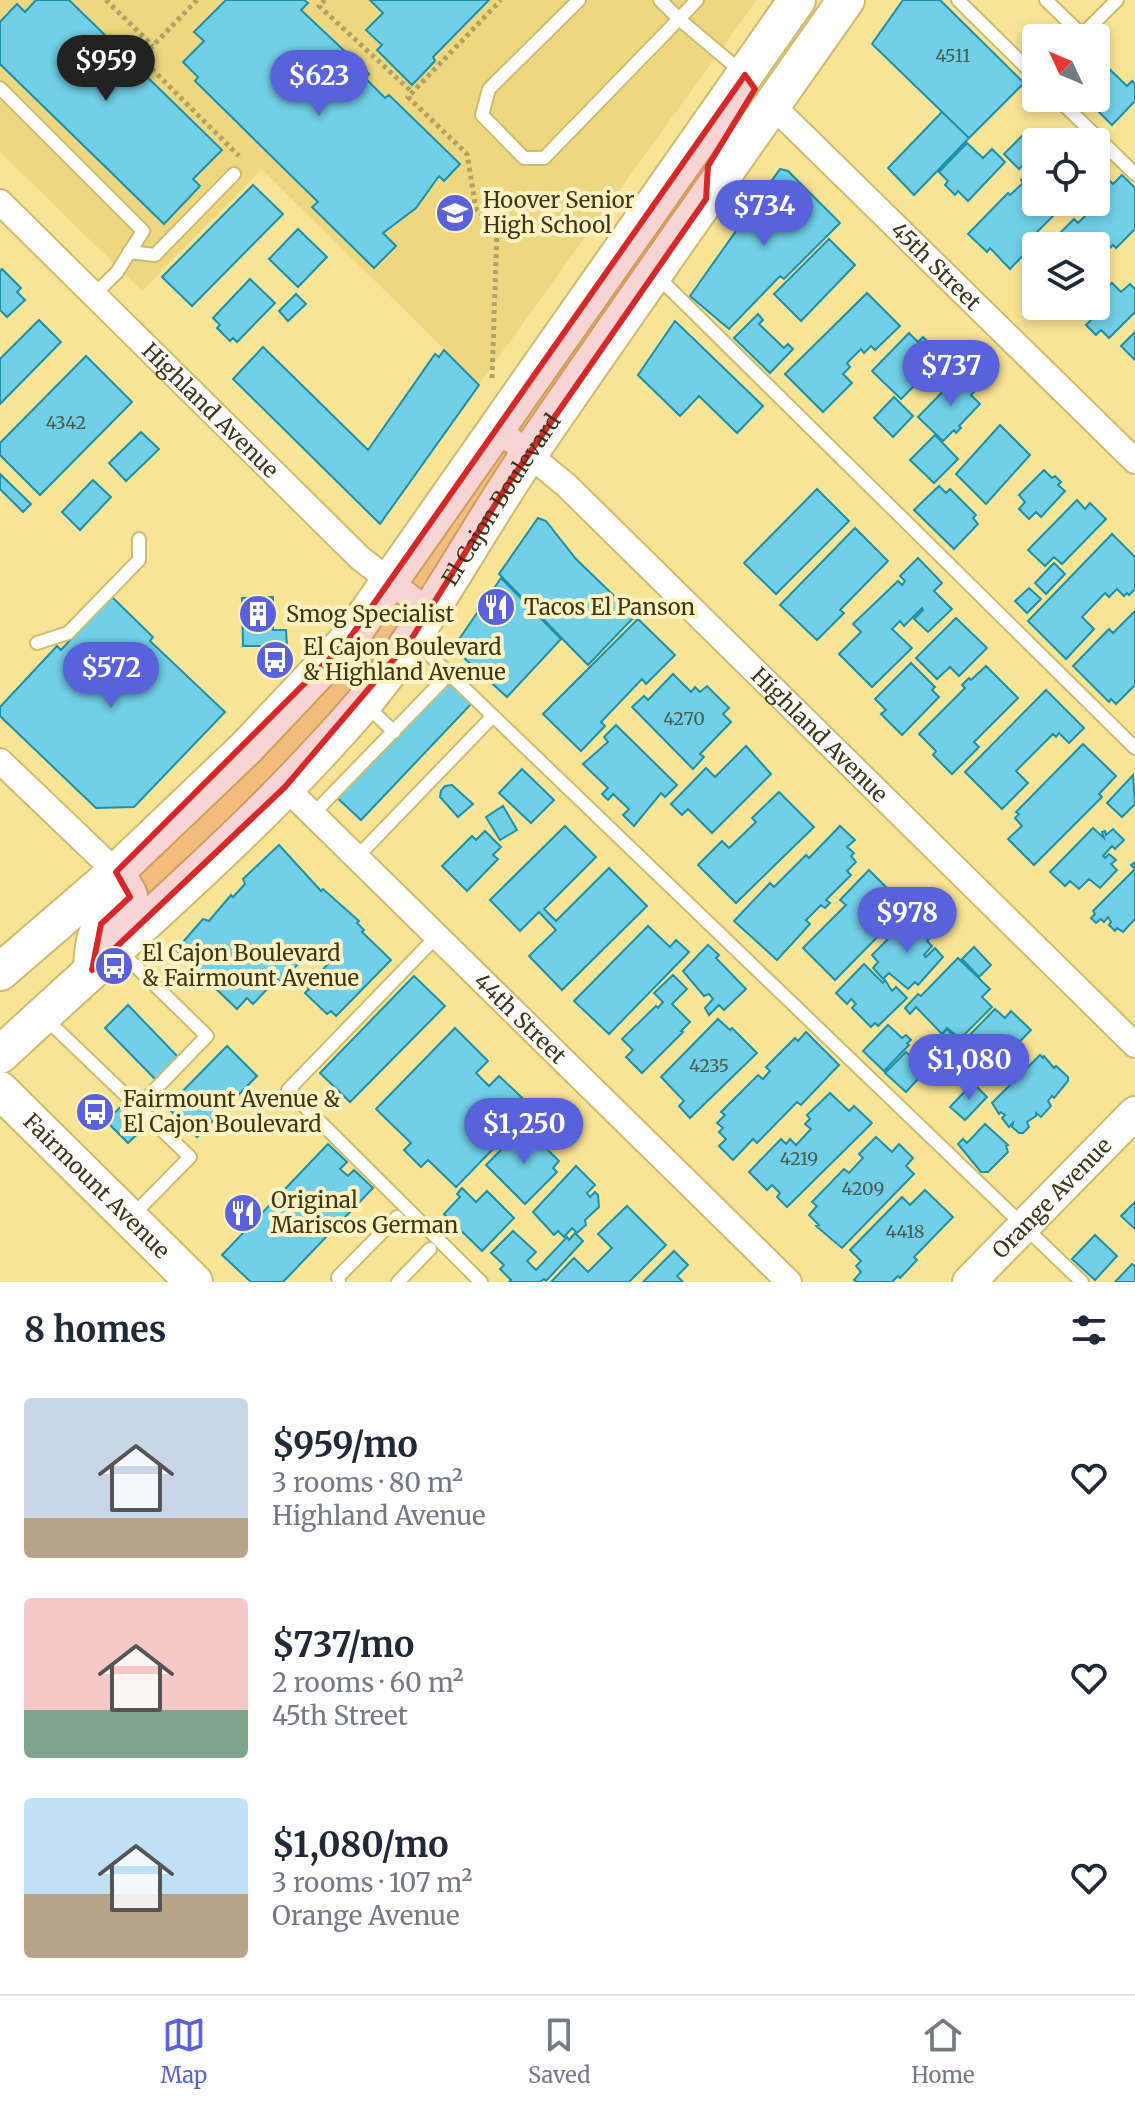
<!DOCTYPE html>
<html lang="en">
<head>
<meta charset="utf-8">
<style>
  :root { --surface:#fff; --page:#f2f2f3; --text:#1f2937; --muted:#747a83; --line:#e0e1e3; --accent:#5962da }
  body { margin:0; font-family:Merriweather,serif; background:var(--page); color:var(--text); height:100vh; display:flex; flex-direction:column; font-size:30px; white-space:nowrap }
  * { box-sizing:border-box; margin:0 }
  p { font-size:26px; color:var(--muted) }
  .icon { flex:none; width:44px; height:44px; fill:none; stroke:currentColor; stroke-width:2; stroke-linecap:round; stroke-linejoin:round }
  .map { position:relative; height:1282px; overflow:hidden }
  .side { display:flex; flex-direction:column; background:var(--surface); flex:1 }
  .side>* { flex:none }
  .needle { width:52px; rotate:314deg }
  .tools { position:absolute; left:1022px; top:24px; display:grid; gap:16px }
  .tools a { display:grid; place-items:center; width:88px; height:88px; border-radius:8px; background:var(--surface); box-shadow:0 4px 12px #0003; font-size:40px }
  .price { position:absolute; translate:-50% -68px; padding:0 18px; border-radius:28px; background:var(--accent); color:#fff; font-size:26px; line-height:52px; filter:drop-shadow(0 2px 4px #0008) }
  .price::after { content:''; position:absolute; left:50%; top:48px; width:24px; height:18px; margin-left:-12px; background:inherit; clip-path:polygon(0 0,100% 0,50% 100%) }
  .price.on { background:#222; color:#fff }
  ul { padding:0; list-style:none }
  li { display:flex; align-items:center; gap:24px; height:200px; padding:0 24px }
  li span { display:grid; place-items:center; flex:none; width:224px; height:160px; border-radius:8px; color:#555 }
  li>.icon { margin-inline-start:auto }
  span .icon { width:96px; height:96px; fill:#fffc; stroke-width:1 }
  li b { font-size:34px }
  h2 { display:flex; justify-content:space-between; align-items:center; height:96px; padding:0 24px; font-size:34px }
  .tabs { display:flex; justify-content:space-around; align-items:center; height:112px; border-top:2px solid var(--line); background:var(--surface); font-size:22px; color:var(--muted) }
  .tabs a { display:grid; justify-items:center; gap:4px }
  .tabs .on { color:var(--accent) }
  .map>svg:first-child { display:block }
</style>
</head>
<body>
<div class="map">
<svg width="1135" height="1282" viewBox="0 0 1135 1282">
  <rect width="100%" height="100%" fill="#f8e496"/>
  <path fill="#edd780" d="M0,0h757l-278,384 -217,-215 -120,122 -142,-139z"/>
  <path fill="#71d0e7" stroke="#1e90a7" stroke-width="2" d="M36,0h33l40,39 2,-3 31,30 -3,3 83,81 -29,29 7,7 -36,38 -164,-160v-42l17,-18 8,8z
    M226,0h78l4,3 -7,7 68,64 -4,4 20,20 4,-3 71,69 -16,17 -5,-5 -23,32 -33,25 13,13 -22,22 -62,-61 6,-5 -123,-121 3,-4 -15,-15 21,-21 -10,-9z
    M370,0h119l-56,57 2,4 -23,24 -35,-35 5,-5 -16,-15 17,-17z
    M903,0h37l84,83 -55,55 -97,-94z
    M1100,60l27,26 5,-5 3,3v17l-23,24 -19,-19 8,-8 -5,-5v-30z
    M942,112l27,26 -55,57 -26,-27z
    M1023,135l13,12v5l-17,17 -15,-15z
    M967,143l16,15 9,-9 13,13 -37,39 -10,-10 -3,4 -10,-10 3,-4 -9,-9z
    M1036,164v38h31l-40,40 5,4 -22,23 -20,-21 -3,4 -19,-18 40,-41 2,2 13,-12 -2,-3z
    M780,169l8,2 52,52 -56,56 -4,-3 -51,53 -39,-33z
    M1122,175l13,13v41l-19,19 -3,-3 -17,17v-16h-49l27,-27 4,4 8,-8 -5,-5 8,-8h7v-7l14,-14 3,3z
    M253,185l30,29 -91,92 -30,-29z
    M298,229l29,28 -29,30 -29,-28z
    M829,239l26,26 -54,56 -27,-27z
    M2,269l19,19 -4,4 8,8 -18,17 -7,-7v-39z
    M250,279l25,24 -38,39 -4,-4 -3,3 -13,-13 3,-3 -7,-7z
    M1112,283l9,9 9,-8 5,5v23l-26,26 -8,-8 -5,5 -10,-10 5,-5 -9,-8 6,-6h8v-8z
    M867,293l33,33 -25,24 -4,-4 -7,7 -3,-4 -14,14 3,4 -7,7 9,9 -29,29 -38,-38z
    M296,294l10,10 -18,17 -9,-10z
    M758,314l5,6 -4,4 25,24 4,-4 5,5 -23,24 -36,-35z
    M39,320l22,22 -61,62v-45z
    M675,321l88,85 -26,27 -38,-37 -19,20 -42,-41z
    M1135,332v28l-14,-14z
    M909,333l9,9 5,-5 20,20 -42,42 -29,-28z
    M263,347l105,103 67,-96 4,3 5,-7 35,35 -99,139 -147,-145z
    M86,356l46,46 -92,93 -40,-40v-12z
    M960,374l16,16 -5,5 9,9 -21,22 2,2 -5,5 -2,-3 -11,11 -25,-24z
    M894,397l19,19 -20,21 -19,-19z
    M1000,425l30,30 -44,49 -30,-30z
    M141,432l18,17 -33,32 -17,-18z
    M935,435l23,24 -24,24 -24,-23z
    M1044,470l8,8 3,-2 6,6 -3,3 7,6 -24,26 -5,-5 -7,7 -10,-10 6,-7 -6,-7z
    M0,474l31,30 -8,8 -23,-23z
    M93,480l18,17 -31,33 -18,-18z
    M939,486l7,7 4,-4 26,26 -3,3 5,6 -24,25 -40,-39z
    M817,489l32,32 -73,73 -32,-31z
    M1077,500l8,9 5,-6 16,16 -44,45 -8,-7 -9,9 -17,-16z
    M538,518l8,3 30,38 59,57 -47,49 -89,-91z
    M855,528l33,33 -48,49 4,3 -27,27 -37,-35z
    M1112,534l23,23v32l-6,6 -2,-2 -3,3 -7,-7 -8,8 -4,-4 -23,24 12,12 -28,30 -38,-38z
    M918,558l24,25 -8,8 18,18 -24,23 -14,-13 9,-9 -1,-2 -18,18 -4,-5 -8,8 20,19 -40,39 -33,-33 22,-22 -8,-8 45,-43 4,4 3,-4 -5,-5z
    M1054,563l11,11 -19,20 -11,-11z
    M501,578l60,61 -54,58 -54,-49z
    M1029,588l12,11 -14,14 -12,-12z
    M111,596l42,41 -3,4 75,71 -91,95 -38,1 -96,-92v-9l57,-61 4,4z
    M273,597v33h13l1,16h-44l-1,-48z
    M1135,611v74l-19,19 -5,-5 -2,3 -36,-36 36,-37 4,4z
    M956,618l31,30 -28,28 -9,-9 -13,12 -21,-21z
    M638,619l37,36 -29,29 -4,-5 -41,43 4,4 -24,25 -38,-37z
    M911,663l24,24 -3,3 7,7 -37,38 -21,-21 5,-4 -11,-11z
    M986,666l32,32 -44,44 5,5 -27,27 -19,-19 3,-4 -17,-17 46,-46 -3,-3 7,-7 2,2z
    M673,674l18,18 4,-5 5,5 7,-6 22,22 -6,6 8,8 -31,32 4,3 -11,12 -61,-62 12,-11 4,4z
    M444,677l28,26 -111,117 -28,-26z
    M1046,690l38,38 -15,15 -10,-10 -3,4 -3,-3 -37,37 12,12 -26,26 -37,-37z
    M616,725l61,60 -12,12 -4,-4 -27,33 -11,-11 6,-6 -16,-15 -5,6 -6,-6 6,-6 -25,-24 25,-22 -4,-5z
    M1083,744l33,32 -17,18 3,3 -68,68 -26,-26 14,-13 -7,-8 4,-4 -3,-2z
    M746,746l25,28 -59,59 -24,-24 -6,6 -11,-11 35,-36 9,9z
    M522,769l32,31 -23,23 -32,-30z
    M1133,775l2,29 -13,13 -15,-14z
    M452,785l21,19 -15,13 -18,-20 1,-6 4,-5z
    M779,792l35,35 -78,76 -38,-38 24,-24 7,7 27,-26 -4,-4z
    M503,806l14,24 -17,10 -14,-23z
    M565,826l31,31 -52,52 12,12 53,-53 38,38 -85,84 -33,-34 27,-26 -17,-18 -19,19 -30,-31z
    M840,826l15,14 -8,7 7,6 -3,3 5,6 -9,9 4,4 -25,25 4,3 -5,5 -4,-3 -15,15 4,4 -33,36 -43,-39 36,-38 4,4 32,-32 3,3z
    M1093,828l11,10 -2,-6 3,-1 1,4 7,-6 11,11 -9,9 -3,-3 -9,10 2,2 4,-4 7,6 -5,4 6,6 -17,18 -11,-9 -10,10 -9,-8 -5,5 -15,-14z
    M485,831l16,16 -8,8 5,4 -31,32 -25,-25 30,-30 4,4z
    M279,845l42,46 2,-2 36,32 -2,2 7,7 -2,2 29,28 -55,56 -5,-5 -4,3 -22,-21 4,-4 -2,-2 21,-23 -20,-19 -12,12 5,4 -20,21 -5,-4 -4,4 -4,-4 -2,3 5,4 -18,19 -6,-6 -10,11 -27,-26 4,-3 -9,-8 -3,3 -26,-25 27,-31 6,2 22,-26 2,2 12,-13 -2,-5z
    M1135,862v57l-12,13 -6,-4 -2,3 -6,-6 2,-3 -3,-5 -4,5 -3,-3 -5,4 -5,-5 4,-4 -2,-3 42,-42 -4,-4z
    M869,870l19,19 -4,4 19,18 -68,69 -32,-32 43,-43 -6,-5z
    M906,921l6,6 7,-6 14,14 -6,6 5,5 -8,9 2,2 9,-9 8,9 -25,28 -3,-3 -7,7 -19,-16 -6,6 -10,-11 5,-6 -6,-7z
    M648,926l22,21 6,-7 13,12 -80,82 -35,-33z
    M708,945l11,10 -3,3 30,31 -22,21 -5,-5 -10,10 -4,-7 8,-9 -4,-5 -5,2 -21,-25z
    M974,947l17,18 -12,12 -17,-18z
    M958,958l32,31 -8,8 10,10 -32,32 -13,-11 -5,6 -26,-27 -6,7 -5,-6 13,-14 3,2z
    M864,964l19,19 2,-3 7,11 4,-4 11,11 -29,28 -3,-3 -4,4 -19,-19 4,-4 -5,-5 -4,5 -11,-11z
    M673,975l14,14 -15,15 18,18 -9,9 2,1 -41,41 -16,-16 7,-7 -11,-11 34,-33 2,2 5,-6 -9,-9z
    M414,976l31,30 -95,96 -30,-29z
    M128,1005l51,53 -23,22 -51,-52z
    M995,1009l10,9 6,-7 20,19 -52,53 -29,-28z
    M718,1019l12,11 2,-2 25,25 -67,65 -11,-12 5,-5 -23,-24z
    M888,1025l14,13 4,-3 5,5 -4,3 2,2 -25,26 -21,-20z
    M455,1028l33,33 -12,12 13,13 10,-10 34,32 -77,79 -28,-27 -7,7 -17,-17 7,-7 -35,-34z
    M947,1029l12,12 -23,23 -2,-2 -4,4 -6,-6 4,-4 -4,-3z
    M806,1032l33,33 -38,40 -4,-3 -40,41 -4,-4 -20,21 -14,-14 7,-7 -7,-7 4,-4 -6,-5 8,-8 -4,-3 37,-37 5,4 7,-8 -4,-4 29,-29 3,3z
    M227,1046l30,30 -60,61 -30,-30z
    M906,1052l13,12 3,-3 7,6 -23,25 -21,-19z
    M1040,1055l3,3 1,-2 10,12 2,-2 12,11v4l-14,17 -2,-2 -4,5 3,5 -10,11 -5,-4v3l-9,6 2,5 -6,6h-4l-7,-6 1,-4 -4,4 -7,-9 3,-3 -4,-3 -2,2 -7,-11z
    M973,1083l14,14 -22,23 -15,-13z
    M830,1093l19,18 5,-5 18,17 -85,84 -10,-10 3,-4 -8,-8 -5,5 -18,-18 32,-33 5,5 4,-5 6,6 15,-16 -6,-5 5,-5 -3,-4z
    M128,1100l22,22 -22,21 -22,-22z
    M985,1124l23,21 -2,1 2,6 -20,20h-7l-23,-28 5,-5 4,4z
    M530,1132l29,29 -6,7 4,4 -32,32 -39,-39 32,-32 5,5z
    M876,1137l16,15 7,-8 14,14 -7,8 8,8 -72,74 -26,-22 3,-1 -10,-10 8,-9 -5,-4 32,-33 5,4 14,-15 -4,-4z
    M328,1144l19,18 -7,7 8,7 6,-6 19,18 -90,94h-32l-29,-27z
    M576,1166l19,19 -8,8 3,4 5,-5 3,3 1,12 -14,13 1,5 -9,8 -5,-5 -8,9 -6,-6 -4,4 -21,-23z
    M462,1188l14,14 11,-11 27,27 -32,33 -38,-37 16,-17 -3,-3z
    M925,1190l28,27 -39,40 3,3 -17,18 -2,-2 -6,6h-35l-3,-2 7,-8 -5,-6 5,-5 -11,-11 52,-53 8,8z
    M1135,1202v27l-14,-13z
    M627,1206l39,39 -37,37h-78l23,-24 14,14 24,-24 -14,-14z
    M513,1231l23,21 -9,9 9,9 31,-33 2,3 6,-7 8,8 -37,40 -2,-2 -4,3h-31l2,-2 -11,-11 4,-4 -13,-12z
    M1095,1235l22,21 -22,24 -23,-21z
    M674,1251l14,14 -11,11 6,6h-40z
    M1132,1264l3,2v16h-20z"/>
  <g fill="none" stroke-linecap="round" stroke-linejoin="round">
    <g stroke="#cebb6d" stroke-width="16">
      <path id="lane" d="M579,0l-90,89 -7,26 42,43h20l135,-139 -19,-19
        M697,0l-18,19 64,54
        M958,0l78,77
        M1046,0l36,35
        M1079,38l38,-38
        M0,88l143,143 -26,41 -23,23
        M1057,98l78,76
        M129,252l26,3 79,-81
        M657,276l478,472
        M414,640l668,642
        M37,643l31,-10 71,-73v-21
        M366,705l28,27
        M313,814l137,-141
        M357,857l136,-141
        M437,936l-149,154 193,192
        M120,951l87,85 -69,71
        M46,1019l144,138 -58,59
        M339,1282l-1,-5 59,-60
        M398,1282l32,-33"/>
    </g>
    <g stroke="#cebb6d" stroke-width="28">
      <g id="street">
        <path id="s1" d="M772,105l363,356"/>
        <path id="s2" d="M0,202l360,356 68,53"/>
        <path id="s3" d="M498,429l68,56 569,560"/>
        <path d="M0,761l116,111"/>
        <path id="s4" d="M285,787l504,495"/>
      </g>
    </g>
    <g stroke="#cebb6d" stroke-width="36">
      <g id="secondary">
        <path id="s5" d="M969,1282l166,-169"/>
      </g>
    </g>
    <g stroke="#cebb6d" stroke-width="40">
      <g id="primary">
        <path d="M92,970c2,-50 9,-39 37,-75l-13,-23"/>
        <path d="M0,972l116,-100 130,-124 103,-109 448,-639"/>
        <path id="s6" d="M0,1055c123,-115 253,-223 363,-351 64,-77 110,-168 166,-250 104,-152 211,-303 317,-454"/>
        <path id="s7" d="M0,1090l194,192"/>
      </g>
    </g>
    <path stroke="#b1a265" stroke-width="5" stroke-dasharray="4 4" stroke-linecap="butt" d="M106,0l47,46
      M197,0l-56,58 98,98
      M325,0l-6,6 93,86
      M492,378l5,-149 -21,-20 -9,-55 -59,-57 93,-97"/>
    <use href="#lane" stroke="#fff" stroke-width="12"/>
    <use href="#street" stroke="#fff" stroke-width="24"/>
    <use href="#secondary" stroke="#fff" stroke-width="32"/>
    <use href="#primary" stroke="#fff" stroke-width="36"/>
  </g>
  <path fill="#d62828" fill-opacity="0.2" stroke="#d62828" stroke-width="6" stroke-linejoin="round" d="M745,75l10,14 -47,77 -2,33 -198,285 -96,154 -127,149 -193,183 9,-46 29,-27 -14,-25 233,-233z"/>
  <defs>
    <g id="school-disc" transform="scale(2)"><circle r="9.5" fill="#5962da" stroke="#fdf2c4"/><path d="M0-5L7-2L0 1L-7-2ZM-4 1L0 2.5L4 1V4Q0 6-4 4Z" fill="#fff"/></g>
    <g id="restaurant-disc" transform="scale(2)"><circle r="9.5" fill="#5962da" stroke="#fdf2c4"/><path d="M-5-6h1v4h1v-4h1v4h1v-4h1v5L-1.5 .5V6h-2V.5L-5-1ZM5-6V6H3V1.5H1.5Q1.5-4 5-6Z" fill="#fff"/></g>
    <g id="building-disc" transform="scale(2)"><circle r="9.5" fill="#5962da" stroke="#fdf2c4"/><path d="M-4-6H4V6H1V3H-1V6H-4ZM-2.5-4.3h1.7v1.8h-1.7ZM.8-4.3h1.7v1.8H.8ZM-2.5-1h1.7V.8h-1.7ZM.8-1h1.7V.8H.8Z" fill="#fff"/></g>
    <g id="bus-disc" transform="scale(2)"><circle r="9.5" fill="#5962da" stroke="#fdf2c4"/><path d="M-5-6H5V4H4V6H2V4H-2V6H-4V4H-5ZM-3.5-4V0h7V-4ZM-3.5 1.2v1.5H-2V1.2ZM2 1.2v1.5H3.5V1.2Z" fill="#fff"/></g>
  </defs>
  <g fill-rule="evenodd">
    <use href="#school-disc" x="455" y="213"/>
    <use href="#restaurant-disc" x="496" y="607"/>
    <use href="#building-disc" x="258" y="614"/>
    <use href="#bus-disc" x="275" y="660"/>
    <use href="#bus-disc" x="114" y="966"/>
    <use href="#bus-disc" x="95" y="1112"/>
    <use href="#restaurant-disc" x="243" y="1213"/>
  </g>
  <g text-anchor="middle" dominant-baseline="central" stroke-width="8" stroke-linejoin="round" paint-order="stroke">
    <g font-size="18" fill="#4b5c4a">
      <text x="953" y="55">4511</text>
      <text x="66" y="422">4342</text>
      <text x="684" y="718">4270</text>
      <text x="709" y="1065">4235</text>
      <text x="799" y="1158">4219</text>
      <text x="863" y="1188">4209</text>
      <text x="905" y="1231">4418</text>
    </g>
    <g font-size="22" fill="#3e3616" stroke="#fdf2c4" text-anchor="start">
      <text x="483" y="200">Hoover Senior<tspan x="483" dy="25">High School</tspan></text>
      <text x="524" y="607">Tacos El Panson</text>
      <text x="286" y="614">Smog Specialist</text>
      <text x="303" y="647">El Cajon Boulevard<tspan x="303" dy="25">&amp; Highland Avenue</tspan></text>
      <text x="142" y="953">El Cajon Boulevard<tspan x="142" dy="25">&amp; Fairmount Avenue</tspan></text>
      <text x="123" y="1099">Fairmount Avenue &amp;<tspan x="123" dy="25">El Cajon Boulevard</tspan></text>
      <text x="271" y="1200">Original<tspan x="271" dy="25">Mariscos German</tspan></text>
    </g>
    <g font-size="22" fill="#3e3616" stroke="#fdf2c4">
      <text stroke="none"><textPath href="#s1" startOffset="230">45th Street</textPath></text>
      <text stroke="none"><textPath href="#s2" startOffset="296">Highland Avenue</textPath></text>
      <text stroke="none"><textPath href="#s6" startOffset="752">El Cajon Boulevard</textPath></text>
      <text stroke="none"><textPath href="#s3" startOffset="444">Highland Avenue</textPath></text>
      <text stroke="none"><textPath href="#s4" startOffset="330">44th Street</textPath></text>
      <text stroke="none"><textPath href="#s7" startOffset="136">Fairmount Avenue</textPath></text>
      <text stroke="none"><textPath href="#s5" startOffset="118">Orange Avenue</textPath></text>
    </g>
  </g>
</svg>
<div class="tools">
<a><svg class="needle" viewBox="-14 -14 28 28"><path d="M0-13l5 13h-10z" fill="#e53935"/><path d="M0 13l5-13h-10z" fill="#747a83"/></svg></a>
<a><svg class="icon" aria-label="locate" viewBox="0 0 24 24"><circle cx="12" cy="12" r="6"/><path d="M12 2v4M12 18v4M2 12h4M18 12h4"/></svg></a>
<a><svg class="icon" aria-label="layers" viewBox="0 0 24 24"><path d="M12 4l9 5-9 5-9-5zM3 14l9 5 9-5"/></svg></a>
</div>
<b class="price on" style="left:106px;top:103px">$959</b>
<b class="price" style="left:319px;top:118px">$623</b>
<b class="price" style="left:764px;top:248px">$734</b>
<b class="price" style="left:951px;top:408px">$737</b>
<b class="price" style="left:111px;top:710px">$572</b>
<b class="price" style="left:907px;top:955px">$978</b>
<b class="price" style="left:969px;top:1102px">$1,080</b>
<b class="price" style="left:524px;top:1166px">$1,250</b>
</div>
<section class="side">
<h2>8 homes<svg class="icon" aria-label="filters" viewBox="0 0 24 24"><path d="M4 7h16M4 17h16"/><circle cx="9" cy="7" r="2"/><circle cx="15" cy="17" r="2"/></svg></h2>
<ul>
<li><span style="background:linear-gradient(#c9d6e8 75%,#b9a48a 0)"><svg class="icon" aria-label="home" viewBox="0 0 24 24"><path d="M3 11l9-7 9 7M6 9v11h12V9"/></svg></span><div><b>$959/mo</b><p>3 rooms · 80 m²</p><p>Highland Avenue</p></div><svg class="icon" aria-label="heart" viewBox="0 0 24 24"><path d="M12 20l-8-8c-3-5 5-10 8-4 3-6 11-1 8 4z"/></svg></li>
<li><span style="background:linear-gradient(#f6c9c9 70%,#7fa58c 0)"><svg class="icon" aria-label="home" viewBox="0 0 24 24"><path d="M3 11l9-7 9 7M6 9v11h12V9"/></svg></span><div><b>$737/mo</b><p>2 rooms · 60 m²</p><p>45th Street</p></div><svg class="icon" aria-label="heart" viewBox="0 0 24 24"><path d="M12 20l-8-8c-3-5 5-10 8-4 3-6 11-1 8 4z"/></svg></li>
<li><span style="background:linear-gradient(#bfe0f5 60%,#b9a48a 0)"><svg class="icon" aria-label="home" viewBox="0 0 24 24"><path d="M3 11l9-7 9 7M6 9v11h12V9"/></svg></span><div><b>$1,080/mo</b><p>3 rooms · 107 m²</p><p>Orange Avenue</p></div><svg class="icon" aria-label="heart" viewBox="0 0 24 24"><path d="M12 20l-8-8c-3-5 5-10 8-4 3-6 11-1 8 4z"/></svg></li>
</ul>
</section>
<nav class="tabs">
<a class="on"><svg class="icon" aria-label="map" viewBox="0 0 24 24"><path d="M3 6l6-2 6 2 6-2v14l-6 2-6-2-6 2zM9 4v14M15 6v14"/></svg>Map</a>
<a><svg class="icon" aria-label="saved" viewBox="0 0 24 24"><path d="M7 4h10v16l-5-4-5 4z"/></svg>Saved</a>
<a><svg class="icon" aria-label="home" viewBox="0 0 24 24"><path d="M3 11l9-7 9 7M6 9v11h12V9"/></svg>Home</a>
</nav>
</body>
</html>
